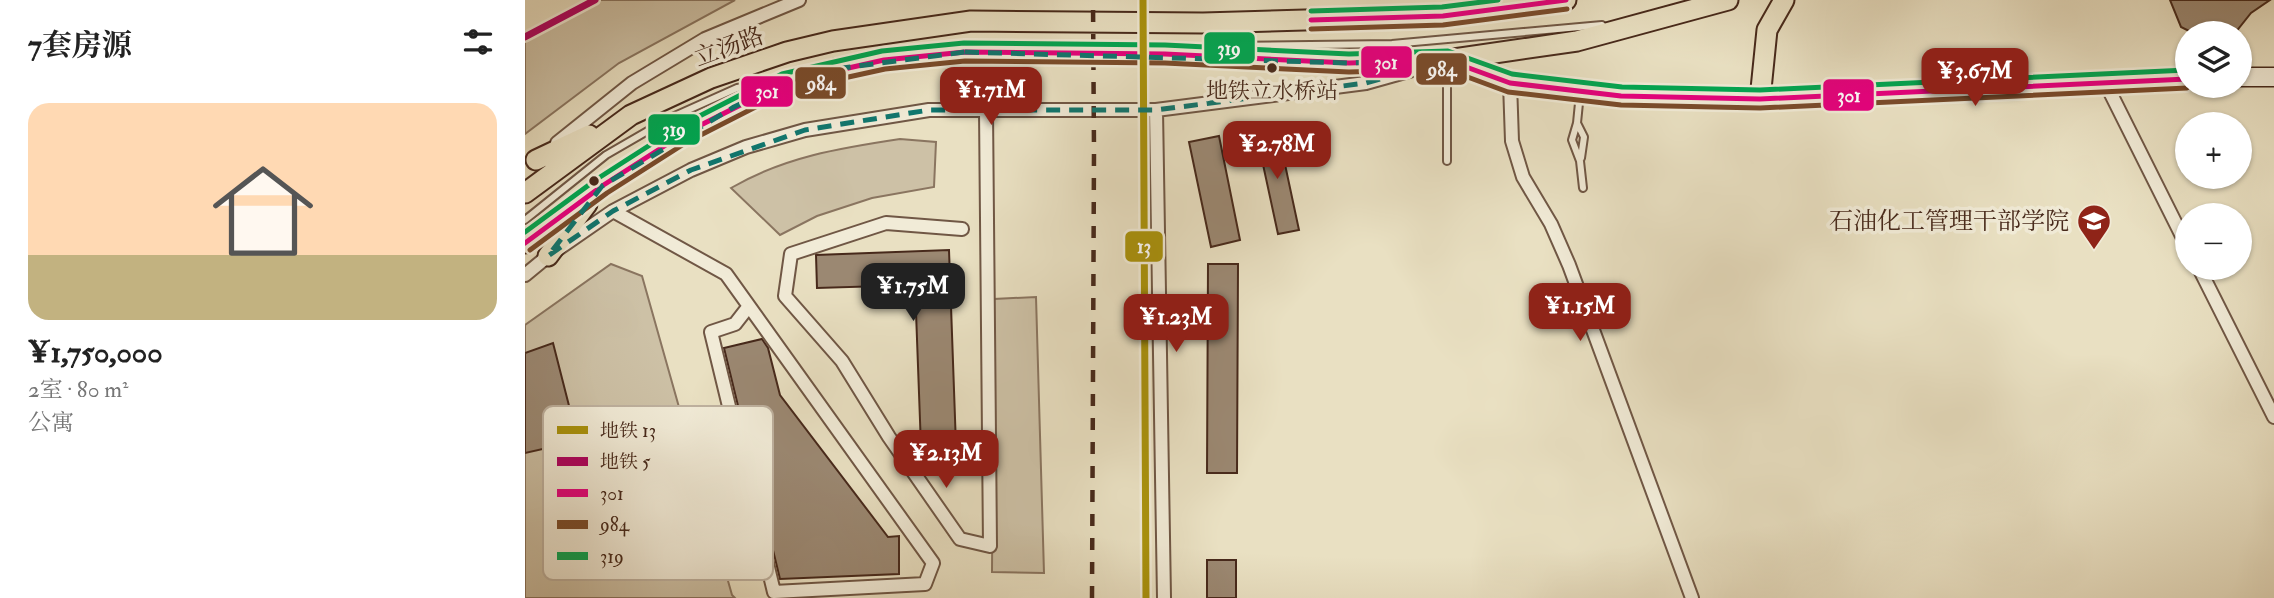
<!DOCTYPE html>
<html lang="zh">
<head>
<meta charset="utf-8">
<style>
  :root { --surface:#fff; --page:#f6f6f6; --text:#222; --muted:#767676; --accent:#8f2418 }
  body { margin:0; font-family:"IM FELL Double Pica","Noto Serif SC",serif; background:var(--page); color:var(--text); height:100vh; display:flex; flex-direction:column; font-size:26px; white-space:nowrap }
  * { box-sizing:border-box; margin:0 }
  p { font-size:23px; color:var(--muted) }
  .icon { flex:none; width:38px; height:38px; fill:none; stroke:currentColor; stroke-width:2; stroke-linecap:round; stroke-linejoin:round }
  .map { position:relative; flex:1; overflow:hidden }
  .drawer { display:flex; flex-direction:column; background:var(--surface); width:525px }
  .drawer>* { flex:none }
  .fabs { position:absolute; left:1650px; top:21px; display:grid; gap:14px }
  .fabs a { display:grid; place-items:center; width:77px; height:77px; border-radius:50%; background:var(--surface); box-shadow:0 2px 5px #0004; font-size:35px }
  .price { position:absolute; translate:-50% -60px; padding:0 16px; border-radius:14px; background:var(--accent); color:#fff; font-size:23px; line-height:46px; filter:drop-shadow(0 2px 4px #0008) }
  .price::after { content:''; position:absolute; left:50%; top:42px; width:21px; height:16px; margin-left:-10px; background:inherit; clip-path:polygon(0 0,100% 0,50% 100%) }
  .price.on { background:#222; color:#fff }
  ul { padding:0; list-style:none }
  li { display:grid; align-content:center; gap:14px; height:371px; padding:0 28px }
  li span { display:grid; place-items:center; height:217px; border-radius:21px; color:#555 }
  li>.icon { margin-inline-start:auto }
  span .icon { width:126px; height:126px; fill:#fffc; stroke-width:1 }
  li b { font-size:30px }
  h2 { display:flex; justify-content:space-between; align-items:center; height:84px; padding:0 28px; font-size:30px }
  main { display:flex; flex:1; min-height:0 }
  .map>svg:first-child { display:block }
</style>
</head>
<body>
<main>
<section class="drawer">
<h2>7套房源<svg class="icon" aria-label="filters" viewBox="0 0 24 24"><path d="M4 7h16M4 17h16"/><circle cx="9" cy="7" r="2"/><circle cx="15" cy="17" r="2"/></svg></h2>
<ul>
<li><span style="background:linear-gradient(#ffd9b3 70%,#c2b280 0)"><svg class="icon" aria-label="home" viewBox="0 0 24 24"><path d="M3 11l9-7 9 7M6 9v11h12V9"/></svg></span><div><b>¥1,750,000</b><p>2室 · 80 m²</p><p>公寓</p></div></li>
</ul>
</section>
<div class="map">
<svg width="1749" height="598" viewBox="0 0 1749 598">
  <rect width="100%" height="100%" fill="#e9e0c2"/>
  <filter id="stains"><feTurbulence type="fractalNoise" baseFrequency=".00286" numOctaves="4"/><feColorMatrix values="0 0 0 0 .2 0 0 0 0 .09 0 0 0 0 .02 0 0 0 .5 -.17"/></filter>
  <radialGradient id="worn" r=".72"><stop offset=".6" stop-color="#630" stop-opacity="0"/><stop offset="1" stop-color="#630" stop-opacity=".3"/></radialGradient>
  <path fill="#cdc1a6" stroke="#8a7560" stroke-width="2" d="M70,0h140l-116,63 -94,71v-97z
    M375,139l36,3 -2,45 -62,11 -55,18 -37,19 -49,-47c53,-31 109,-40 169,-49z
    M86,264l31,12 90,319 3,3h-210v-273z
    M511,297l8,276 -52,-1 2,-273z"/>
  <path fill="#9b8872" stroke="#47291b" stroke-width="2" d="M1645,0h100l-19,13 -16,20h-42l-12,-6z
    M752,127l22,103 -21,4 -22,-102z
    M694,136l21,104 -29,7 -22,-105z
    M424,250l7,196 -35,1 -6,-162 -98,3 -1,-33z
    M683,264h30l-1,209h-30z
    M237,339l6,9 12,47 108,142 11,-1v38l-119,5 -56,-231z
    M28,343l25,98 -53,12v-100z
    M682,560h29v38h-29z"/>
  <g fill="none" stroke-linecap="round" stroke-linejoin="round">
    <g stroke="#705745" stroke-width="10">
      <path id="lane" d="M680,49l20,-3 167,-2 210,-19
        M1055,93l-3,30 -5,17 8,21 3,27
        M1052,123l7,14 -3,21
        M922,161v-99
        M0,220l81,-65 64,-37 67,-30 30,-5"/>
    </g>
    <g stroke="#705745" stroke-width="16">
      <path id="street" d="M1580,82l82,164
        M985,83l2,58 11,36 28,47 18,41 123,333
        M631,110l8,488
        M32,143l75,-60 73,-44 94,-39
        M88,211l113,63 207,289 -8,21 -151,8 -63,-260 24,-8 14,-18
        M437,229l-76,-6 -95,31 -6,42 57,65 47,76 71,102 30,7 -4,-436
        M1674,268l75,149
        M0,275l23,-19 65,-45 78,-41 55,-23 59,-17 124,-20h227l210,-27 57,-16"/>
    </g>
    <g stroke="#47291b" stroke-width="21">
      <path id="secondary" d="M1715,77h34
        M1235,99l427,-20"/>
    </g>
    <g stroke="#47291b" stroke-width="23">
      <path id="primary" d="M927,61l58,22 111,13 139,3 7,-69 17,-30
        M11,160l53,-25
        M0,193l106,-78 80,-37 76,-26 46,-11 138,-20 232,2 240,-7 123,-16
        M0,243l77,-57 81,-52 103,-52 49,-13 49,-9 81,-8 200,2 109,7 75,2 98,-3 130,-19 151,-41
        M23,256l39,-52"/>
    </g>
    <use href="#lane" stroke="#f1ebd7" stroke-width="6"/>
    <use href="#street" stroke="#f1ebd7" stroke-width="12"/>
    <use href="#secondary" stroke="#f1ebd7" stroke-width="18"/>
    <use href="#primary" stroke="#e9e0c2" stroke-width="19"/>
    <path stroke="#47291b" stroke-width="4.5" stroke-dasharray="12 12" stroke-linecap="butt" d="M567,598l2,-447 -1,-151"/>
    <g stroke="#f1ebd7" stroke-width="10">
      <path id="bus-1" d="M786,20l132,-4 123,-16
        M0,243l77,-57 81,-52 103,-52 98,-22 81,-8 200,2 184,9 98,-3 63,23 111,13 139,3 427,-20"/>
    </g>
    <g stroke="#f1ebd7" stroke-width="10">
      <path id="bus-2" d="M786,29l132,-4 124,-16
        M5,250l77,-57 80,-51 102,-52 96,-21 80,-8 200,2 184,9 97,-3 62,23 113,13 139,3 427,-20"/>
    </g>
    <g stroke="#f1ebd7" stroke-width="10">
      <path id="bus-3" d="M786,11l131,-4 56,-7
        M0,232l72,-53 81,-52 104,-53 100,-23 82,-8 201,2 184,9 99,-3 64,23 110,13 138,3 427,-20"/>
    </g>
    <use href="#bus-1" stroke="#e5007d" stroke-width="5"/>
    <use href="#bus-2" stroke="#7a4b2a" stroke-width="5"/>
    <use href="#bus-3" stroke="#00a651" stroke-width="5"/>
    <g stroke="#f1ebd7" stroke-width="12">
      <path id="metro-1" d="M618,0l3,598"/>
    </g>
    <g stroke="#f1ebd7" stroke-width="12">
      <path id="metro-2" d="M0,37l70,-37"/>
    </g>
    <use href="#metro-1" stroke="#a9920c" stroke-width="7"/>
    <use href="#metro-2" stroke="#ae005f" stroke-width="7"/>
  </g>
  <path fill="none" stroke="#0f766e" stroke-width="5" stroke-dasharray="14 9" stroke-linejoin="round" d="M440,52l384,11 98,-3 -81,23 -210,27h-227l-124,20 -114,40 -78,41 -65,45 54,-70 132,-79 52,-25 49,-13z"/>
  <defs>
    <g id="university-pin" transform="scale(1.75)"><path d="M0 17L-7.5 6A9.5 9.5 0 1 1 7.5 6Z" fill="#8f2418" stroke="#f1ebd7"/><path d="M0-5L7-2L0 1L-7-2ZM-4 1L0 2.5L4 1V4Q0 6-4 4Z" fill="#fff"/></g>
  </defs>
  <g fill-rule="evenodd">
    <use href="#university-pin" x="1569" y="221"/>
  </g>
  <g fill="#47291b" stroke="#f1ebd7" stroke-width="2.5">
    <circle cx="747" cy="68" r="6"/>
    <circle cx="69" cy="181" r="6"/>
  </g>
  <g text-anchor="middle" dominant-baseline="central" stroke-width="7" stroke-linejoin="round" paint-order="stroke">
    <g font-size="22" fill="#47291b" stroke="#f1ebd7">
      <text x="747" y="91">地铁立水桥站</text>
    </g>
    <g font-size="24" fill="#47291b" stroke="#f1ebd7">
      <text transform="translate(204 47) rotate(-20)">立汤路</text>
    </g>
    <g font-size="24" fill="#47291b" stroke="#f1ebd7" text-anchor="end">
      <text x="1544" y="221">石油化工管理干部学院</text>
    </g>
  </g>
  <rect x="18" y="406" width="230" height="174" rx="10" fill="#f1ebd7" stroke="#beb19f" stroke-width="2"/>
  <rect x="32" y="426" width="31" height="8" fill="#a9920c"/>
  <rect x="32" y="457" width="31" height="9" fill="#ae005f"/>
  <rect x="32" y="489" width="31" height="8" fill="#e5007d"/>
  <rect x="32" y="520" width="31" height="9" fill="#7a4b2a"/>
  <rect x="32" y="552" width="31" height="8" fill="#00a651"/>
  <g font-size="19" fill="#47291b">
    <text x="75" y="437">地铁 13</text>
    <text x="75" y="468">地铁 5</text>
    <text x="75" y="500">301</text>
    <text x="75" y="531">984</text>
    <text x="75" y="563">319</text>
  </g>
  <g stroke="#f1ebd7" stroke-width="2.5">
    <rect x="678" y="31" width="53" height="34" rx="7" fill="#00a651"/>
    <rect x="835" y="45" width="53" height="34" rx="7" fill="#e5007d"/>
    <rect x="890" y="52" width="53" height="34" rx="7" fill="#7a4b2a"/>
    <rect x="269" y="66" width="53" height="34" rx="7" fill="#7a4b2a"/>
    <rect x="215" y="75" width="54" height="33" rx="7" fill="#e5007d"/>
    <rect x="1297" y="78" width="53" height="34" rx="7" fill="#e5007d"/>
    <rect x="122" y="113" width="54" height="33" rx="7" fill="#00a651"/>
    <rect x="599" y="230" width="40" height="33" rx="7" fill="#a9920c"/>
  </g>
  <g font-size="19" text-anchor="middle" font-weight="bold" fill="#fff">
    <text x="704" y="55">319</text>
    <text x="861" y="69">301</text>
    <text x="917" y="76">984</text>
    <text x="296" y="90">984</text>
    <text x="242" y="98">301</text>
    <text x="1324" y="102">301</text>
    <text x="149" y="136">319</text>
    <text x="619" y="253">13</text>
  </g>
  <rect width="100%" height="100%" filter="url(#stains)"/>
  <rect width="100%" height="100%" fill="url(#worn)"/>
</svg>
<div class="fabs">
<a><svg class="icon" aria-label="layers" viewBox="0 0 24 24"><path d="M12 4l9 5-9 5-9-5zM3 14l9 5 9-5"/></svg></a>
<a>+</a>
<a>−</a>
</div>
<b class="price" style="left:1450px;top:108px">¥3.67M</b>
<b class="price" style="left:466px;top:127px">¥1.71M</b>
<b class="price" style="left:752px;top:181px">¥2.78M</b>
<b class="price on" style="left:388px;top:323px">¥1.75M</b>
<b class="price" style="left:1055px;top:343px">¥1.15M</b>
<b class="price" style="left:651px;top:354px">¥1.23M</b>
<b class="price" style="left:421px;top:490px">¥2.13M</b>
</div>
</main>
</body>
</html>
